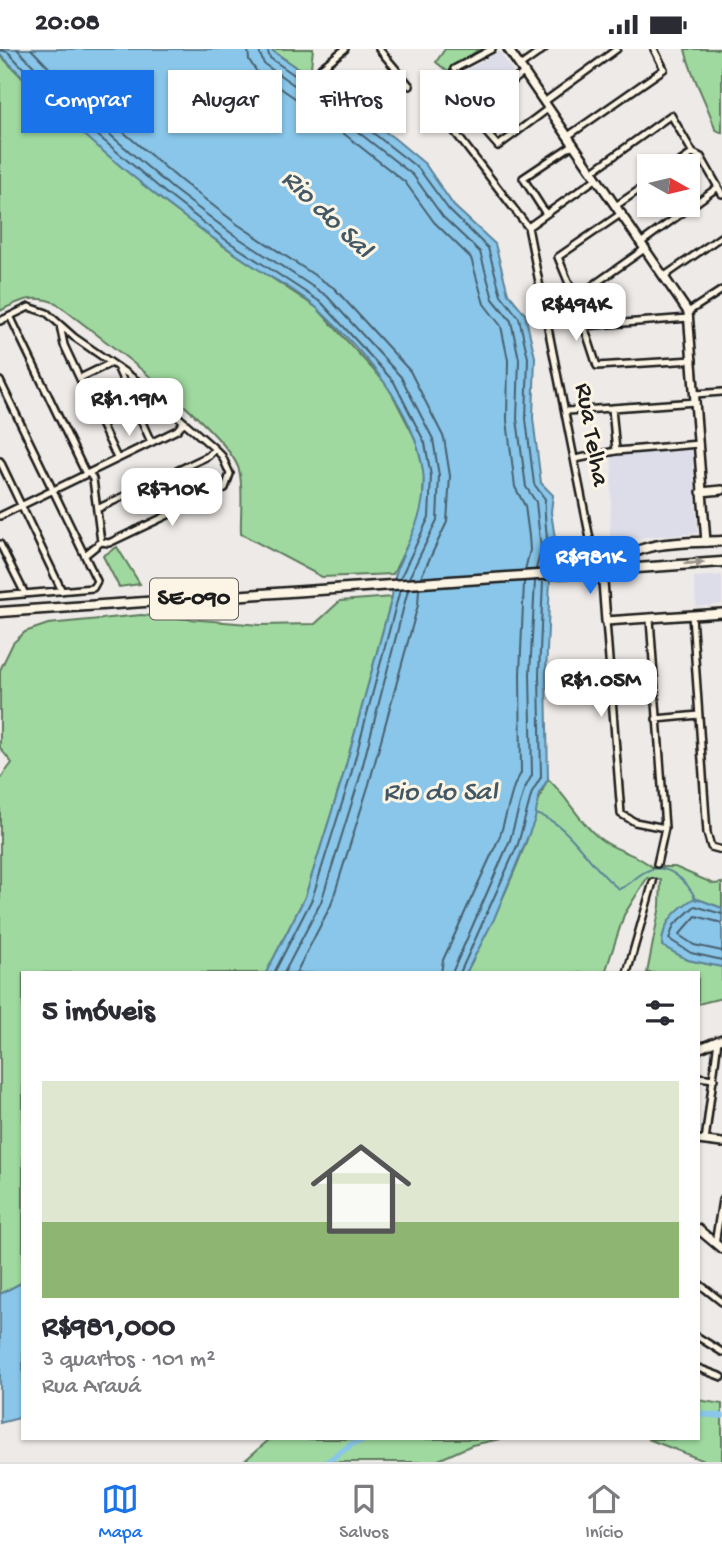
<!DOCTYPE html>
<html lang="pt">
<head>
<meta charset="utf-8">
<style>
  :root { --surface:#fff; --page:#f2f2f3; --text:#2b2b33; --muted:#7c7c81; --line:#e1e1e2; --accent:#1a73e8 }
  body { margin:0; font-family:"Gochi Hand",sans-serif; background:var(--page); color:var(--text); height:100vh; display:flex; flex-direction:column; font-size:26px; white-space:nowrap }
  * { box-sizing:border-box; margin:0 }
  p { font-size:23px; color:var(--muted) }
  .icon { flex:none; width:38px; height:38px; fill:none; stroke:currentColor; stroke-width:2; stroke-linecap:round; stroke-linejoin:round }
  .map { position:relative; flex:1; overflow:hidden }
  .sheet { position:absolute; left:21px; top:922px; width:679px; height:469px; display:flex; flex-direction:column; background:var(--surface); border-radius:0px; box-shadow:0 2px 5px #0004 }
  .sheet>* { flex:none }
  .hud { position:absolute; left:21px; top:21px; width:681px; height:63px; display:flex; gap:14px }
  .needle { width:46px; rotate:98deg }
  .tools { position:absolute; left:637px; top:105px; display:grid; gap:14px }
  .tools a { display:grid; place-items:center; width:63px; height:63px; border-radius:0px; background:var(--surface); box-shadow:0 2px 5px #0004; font-size:35px }
  .price { position:absolute; translate:-50% -60px; padding:0 16px; border-radius:14px; background:#fff; color:#222; font-size:23px; line-height:46px; filter:drop-shadow(0 2px 4px #0008) }
  .price::after { content:''; position:absolute; left:50%; top:42px; width:21px; height:16px; margin-left:-10px; background:inherit; clip-path:polygon(0 0,100% 0,50% 100%) }
  .price.selected { background:var(--accent); color:#fff }
  ul { padding:0; list-style:none }
  li { display:grid; align-content:center; gap:14px; height:371px; padding:0 21px }
  li span { display:grid; place-items:center; height:217px; border-radius:0px; color:#555 }
  li>.icon { margin-inline-start:auto }
  span .icon { width:126px; height:126px; fill:#fffc; stroke-width:1 }
  li b { font-size:30px }
  h2 { display:flex; justify-content:space-between; align-items:center; height:84px; padding:0 21px; font-size:30px }
  .tag { padding:0 24px; border-radius:0px; background:var(--surface); box-shadow:0 2px 5px #0004; font-size:24px; line-height:63px }
  .tag.selected { background:var(--accent); color:#fff }
  .status { display:flex; justify-content:space-between; align-items:center; height:49px; padding:0 35px; background:var(--surface); direction:ltr }
  .status svg { height:19px; fill:currentColor }
  .menu { display:flex; justify-content:space-around; align-items:center; height:98px; border-top:2px solid var(--line); background:var(--surface); font-size:19px; color:var(--muted) }
  .menu a { display:grid; justify-items:center; gap:4px }
  .menu .selected { color:var(--accent) }
  .map>svg:first-child { display:block }
</style>
</head>
<body>
<div class="status"><b>20:08</b><svg viewBox="0 0 49 12"><path d="M0 12V9h3v3zM5 12V6h3v6zM10 12V3h3v9zM15 12V0h3v12zM26 1h20v11H26zM47 4h2v5h-2z"/></svg></div>
<div class="map">
<svg width="722" height="1413" viewBox="0 0 722 1413">
  <rect width="100%" height="100%" fill="#eeeae7"/>
  <filter id="ink" filterUnits="userSpaceOnUse"><feTurbulence type="fractalNoise" baseFrequency=".0143" numOctaves="2"/><feDisplacementMap in="SourceGraphic" scale="14" xChannelSelector="R" yChannelSelector="G"/><feConvolveMatrix kernelMatrix="1 2 1 2 8 2 1 2 1" color-interpolation-filters="sRGB"/></filter>
  <g filter="url(#ink)">
    <path fill="#ddddea" d="M499,2l14,21 -29,23 -17,-25z
      M692,401l6,83 -88,7 2,-85z
      M722,526v29l-26,3 -2,-30z"/>
    <path fill="#9fd99f" stroke="#5e7a5e" stroke-width="2" d="M270,0h43l-3,27z
      M445,0h34l-31,23 -12,-10z
      M685,0h37v84l-7,-4c-8,-28 -24,-52 -30,-80z
      M0,6l38,39 125,107 59,44 95,63 71,78 31,60 5,30 -2,39 -29,59 -71,3 -81,-43c-1,-20 3,-46 -2,-64 -11,-40 -145,-137 -183,-167 -22,-9 -36,-3 -56,8z
      M117,498l23,37 -21,3 -16,-31z
      M392,548l-49,179 -38,121 -39,76h-243v309l-23,12v-515l12,-16 -12,-15v-78l13,-27 12,-11 23,-8 93,-9 119,10 55,-1 25,-23z
      M548,730c20,18 30,42 51,59 16,13 39,16 53,29h23l39,17 8,-1v25l-27,-10c-19,11 -33,25 -33,47l26,15 34,7v31l-24,6v-31h-51l13,-67 1,-26 -14,-2 -23,37 -19,58h-139c22,-42 42,-84 59,-128 9,-23 11,-46 23,-66z
      M698,1351l24,4v58h-15l-59,-23h50z
      M270,1390h230l-28,6 -38,17h-191z"/>
    <path fill="#89c6e9" stroke="#5d8297" stroke-width="2" d="M0,0h270l124,89 31,26 29,42 41,38 13,49 17,21 10,43 -2,61 8,65 12,12 -2,17 6,40 -7,27 -4,96 2,104 -9,15 -4,25 -41,100 -28,54h-200l39,-76 38,-121 49,-179c2,-47 38,-72 31,-126 -9,-63 -59,-119 -104,-161 -17,-16 -39,-27 -58,-39 -32,-21 -64,-44 -95,-68 -58,-45 -114,-96 -166,-149z
      M695,849l27,10v59l-34,-7 -26,-14c0,-23 14,-37 33,-48z
      M23,1233v135l-23,6v-129z"/>
    <g fill="none" stroke-linecap="round" stroke-linejoin="round">
      <path stroke="#48606e" stroke-width="2" d="M17,0l32,33 124,107 58,44 96,63 74,81 32,62 6,37 -2,44 -28,58
        M31,0l25,26 124,105 57,44 97,64 76,83 34,67 6,38 -3,46 -26,55
        M248,0l1,11 8,12 67,46 81,64 29,40 37,36 13,46 17,22 7,34 -1,60 8,67 10,19 4,30 1,14 -5,20
        M258,0l6,15 66,46 83,65 30,42 37,35 13,47 18,22 8,38 -2,60 9,68 10,15 5,48 -5,19
        M267,0l3,9 65,45 84,66 30,41 39,38 13,47 18,23 9,40 -2,61 8,65 11,15c-2,24 6,45 1,70
        M0,1l8,2 35,37 125,106 58,45 96,63 72,79 31,61 6,33 -2,41 -29,62
        M722,865l-27,-8 -21,19 -5,14 22,14 31,7
        M722,874l-26,-7 -17,19 15,10 28,6
        M274,924l38,-74 38,-121 50,-188
        M284,924l37,-71 38,-122 49,-190
        M296,924l35,-68 38,-121 49,-179 1,-16
        M441,924l2,-13 57,-124 14,-50 7,-13 -1,-99 4,-92
        M452,924l58,-133 14,-50 8,-15 -2,-101 5,-93
        M460,924l58,-129 14,-52 9,-15 -2,-102 4,-95"/>
      <path stroke="#5d8297" stroke-width="2" d="M536,765c36,10 53,54 83,75 10,-3 15,-11 24,-16 22,-14 45,8 53,27"/>
      <path stroke="#89c6e9" stroke-width="6" d="M698,1365l24,2
        M327,1413l25,-18 16,-5"/>
      <g stroke="#1c1c1c" stroke-width="10">
        <path id="street" d="M379,0l31,37
          M520,17l24,-17
          M321,19l24,-19
          M454,20l38,-20
          M525,23l-74,55 77,100 68,342
          M544,53l73,-53
          M469,64l29,33 51,-38
          M568,87l96,-67 -10,-20
          M693,104l8,4 21,37
          M593,122l78,-56 22,38 -19,13
          M617,156l32,-22
          M622,164l-64,44 17,41 71,-50
          M546,165l-23,-36 51,-34
          M528,178l69,-49
          M642,193l76,-55
          M666,226l56,-39
          M688,263l34,-22
          M10,267l76,158
          M689,269l-105,8 13,40 96,-6
          M0,272l29,-14 18,6 27,24 62,43 79,69 7,7 8,18 -5,14 -116,55 -8,-1
          M60,276l4,20 53,113
          M118,320l33,73
          M80,329l31,-15
          M0,332l97,200 -4,7 -93,8
          M695,345l27,-2
          M696,353l-84,6 4,43 83,-7
          M567,362l45,-3
          M575,410l41,-8
          M0,412l62,130
          M97,460l111,-53 7,-7
          M0,467l177,-86 7,-8
          M0,495l25,50
          M85,506l16,-13 -8,-63 -4,-6
          M692,566l15,218 4,14 11,3
          M650,570l15,209 -8,36
          M606,572l15,193 14,8 30,6
          M656,670l43,-4
          M627,924l26,-91
          M698,1028l16,2
          M705,1092l13,-101
          M715,1195l7,-44
          M698,1234l24,19
          M698,1288l24,15
          M698,1319l24,9"/>
      </g>
      <g stroke="#1c1c1c" stroke-width="12">
        <path id="secondary" d="M508,0l180,263 18,230
          M701,443l21,-2
          M602,519l4,53 116,-8
          M698,1000l24,-10
          M698,1091l24,3
          M698,1180l24,20"/>
      </g>
      <g stroke="#1c1c1c" stroke-width="13">
        <path id="primary" d="M617,516c22,-26 74,-22 105,-24
          M0,563l567,-39 50,-8 20,3 85,-6"/>
      </g>
      <use href="#street" stroke="#fcf5e5" stroke-width="5"/>
      <use href="#secondary" stroke="#fcf5e5" stroke-width="7"/>
      <use href="#primary" stroke="#fcf5e5" stroke-width="8"/>
    </g>
    <defs><path id="oneway-solid" d="M-6-.8H1V-3.2L6.5 0L1 3.2V.8H-6Z" transform="scale(1.75)"/></defs>
    <use fill="#97938b" href="#oneway-solid" transform="translate(694 514) rotate(-4)"/>
  </g>
  <g text-anchor="middle" dominant-baseline="central" stroke-width="6" stroke-linejoin="round" paint-order="stroke">
    <rect fill="#fcf5e5" stroke="#5f5d58" stroke-width="2" x="150" y="529.5" width="88" height="41" rx="5"/>
    <g font-size="24" font-weight="bold" fill="#1c1c1c">
      <text x="194" y="550">SE-090</text>
    </g>
    <g font-size="26" fill="#1c1c1c" stroke="#fcf5e5">
      <text transform="translate(590 386) rotate(80)">Rua Telha</text>
    </g>
    <g font-size="28" font-style="italic" fill="#425864" stroke="#fcf5e5">
      <text transform="translate(326 166) rotate(44)">Rio do Sal</text>
      <text x="440" y="744">Rio do Sal</text>
    </g>
  </g>
</svg>
<div class="tools">
<a><svg class="needle" viewBox="-14 -14 28 28"><path d="M0-13l5 13h-10z" fill="#e53935"/><path d="M0 13l5-13h-10z" fill="#7c7c81"/></svg></a>
</div>
<b class="price" style="left:576px;top:294px">R$494K</b>
<b class="price" style="left:129px;top:389px">R$1.19M</b>
<b class="price" style="left:172px;top:479px">R$710K</b>
<b class="price selected" style="left:590px;top:547px">R$981K</b>
<b class="price" style="left:601px;top:670px">R$1.05M</b>
<div class="hud">
<a class="tag selected">Comprar</a>
<a class="tag">Alugar</a>
<a class="tag">Filtros</a>
<a class="tag">Novo</a>
</div>
<section class="sheet">
<h2>5 imóveis<svg class="icon" aria-label="filters" viewBox="0 0 24 24"><path d="M4 7h16M4 17h16"/><circle cx="9" cy="7" r="2"/><circle cx="15" cy="17" r="2"/></svg></h2>
<ul>
<li><span style="background:linear-gradient(#dfe7d0 65%,#8fb573 0)"><svg class="icon" aria-label="home" viewBox="0 0 24 24"><path d="M3 11l9-7 9 7M6 9v11h12V9"/></svg></span><div><b>R$981,000</b><p>3 quartos · 101 m²</p><p>Rua Arauá</p></div></li>
</ul>
</section>
</div>
<nav class="menu">
<a class="selected"><svg class="icon" aria-label="map" viewBox="0 0 24 24"><path d="M3 6l6-2 6 2 6-2v14l-6 2-6-2-6 2zM9 4v14M15 6v14"/></svg>Mapa</a>
<a><svg class="icon" aria-label="saved" viewBox="0 0 24 24"><path d="M7 4h10v16l-5-4-5 4z"/></svg>Salvos</a>
<a><svg class="icon" aria-label="home" viewBox="0 0 24 24"><path d="M3 11l9-7 9 7M6 9v11h12V9"/></svg>Início</a>
</nav>
</body>
</html>
